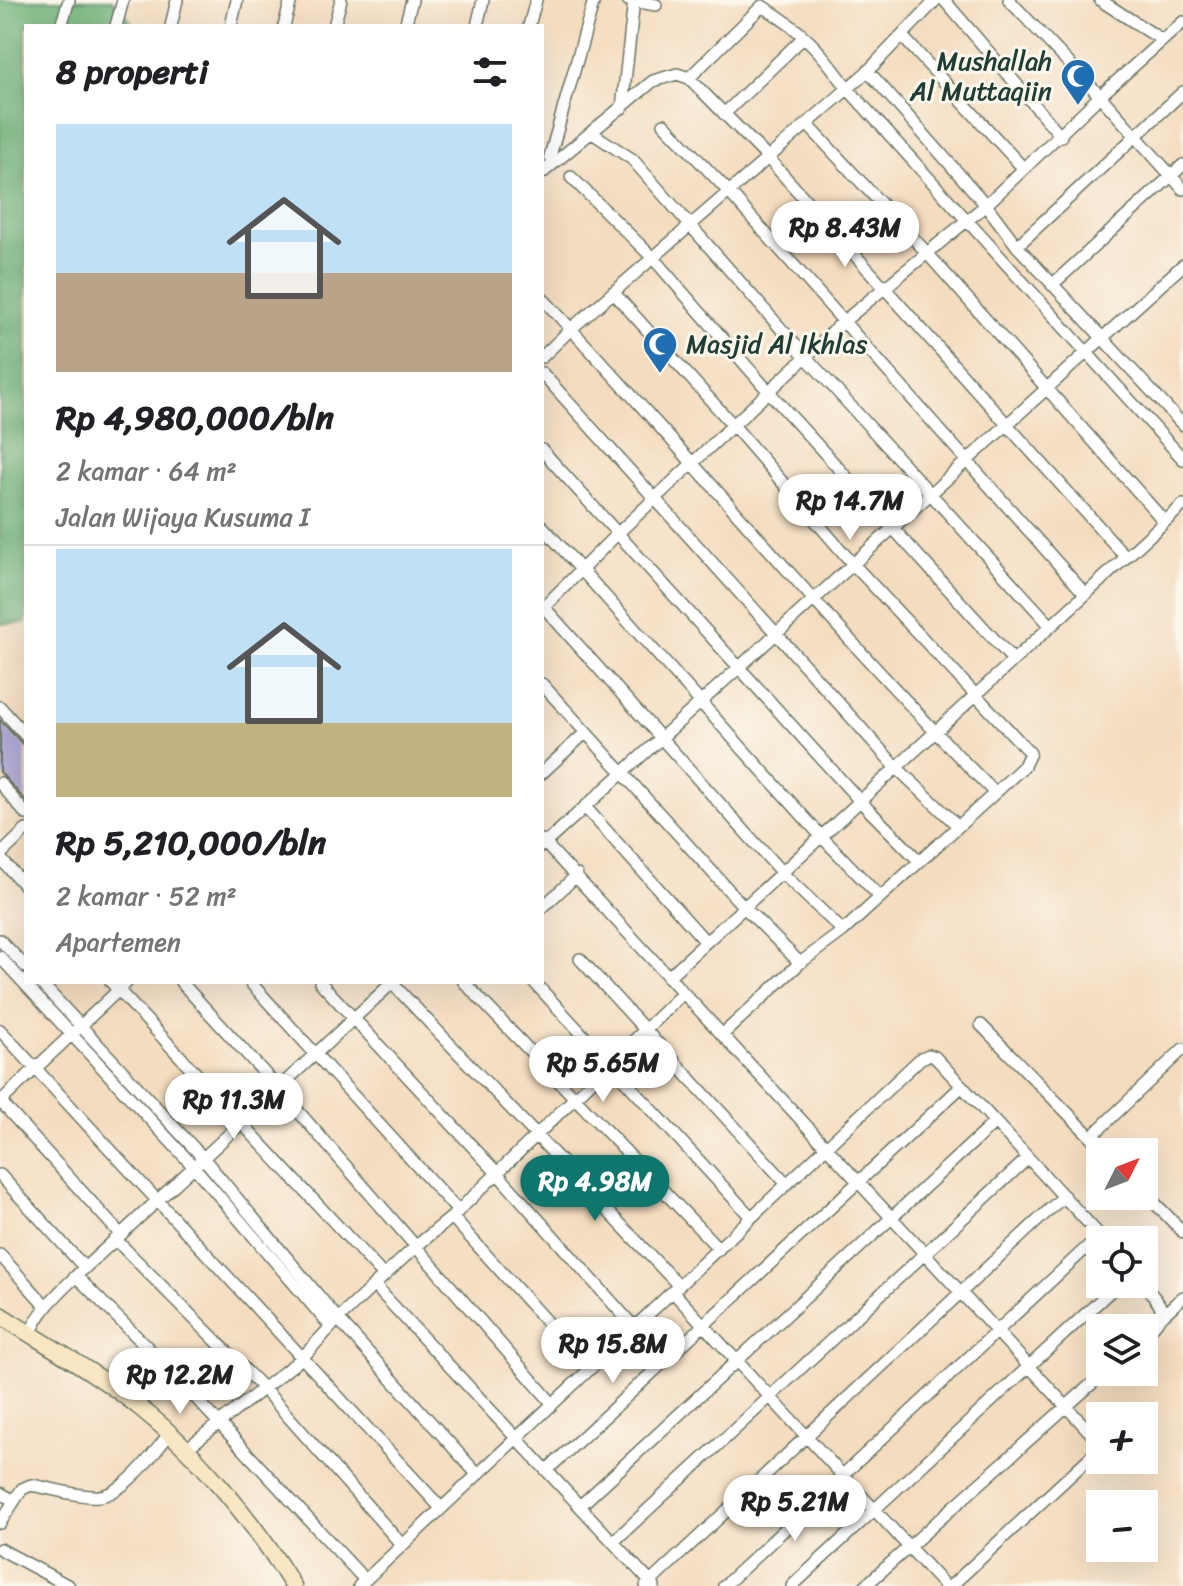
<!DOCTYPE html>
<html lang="id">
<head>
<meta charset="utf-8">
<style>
  :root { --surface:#fff; --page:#f2f2f2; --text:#202124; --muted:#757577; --line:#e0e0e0; --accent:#0f766e }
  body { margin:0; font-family:Sriracha,sans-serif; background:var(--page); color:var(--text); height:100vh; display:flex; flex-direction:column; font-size:30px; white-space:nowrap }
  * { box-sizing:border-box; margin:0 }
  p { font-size:26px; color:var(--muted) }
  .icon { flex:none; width:44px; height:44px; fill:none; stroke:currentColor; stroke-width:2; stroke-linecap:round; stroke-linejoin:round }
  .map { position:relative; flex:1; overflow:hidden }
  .sheet { position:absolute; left:24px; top:24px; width:520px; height:960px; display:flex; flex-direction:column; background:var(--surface); border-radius:0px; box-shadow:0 8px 32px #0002 }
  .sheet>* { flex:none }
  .needle { width:52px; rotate:48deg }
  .tools { position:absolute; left:1086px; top:1138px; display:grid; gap:16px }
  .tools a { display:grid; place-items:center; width:72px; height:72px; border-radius:0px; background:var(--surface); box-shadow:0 8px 32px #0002; font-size:40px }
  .price { position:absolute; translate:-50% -68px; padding:0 18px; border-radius:28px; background:#fff; color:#222; font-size:26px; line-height:52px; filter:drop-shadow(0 2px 4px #0008) }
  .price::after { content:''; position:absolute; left:50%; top:48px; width:24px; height:18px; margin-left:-12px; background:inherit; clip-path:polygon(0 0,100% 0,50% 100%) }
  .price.on { background:var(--accent); color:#fff }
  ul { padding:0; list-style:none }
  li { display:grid; align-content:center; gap:16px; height:424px; padding:0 32px }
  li+li { border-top:2px solid var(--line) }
  li span { display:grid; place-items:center; height:248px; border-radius:0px; color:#555 }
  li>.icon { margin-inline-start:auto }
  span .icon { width:144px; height:144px; fill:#fffc; stroke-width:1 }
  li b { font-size:34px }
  h2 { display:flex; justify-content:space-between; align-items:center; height:96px; padding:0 32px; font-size:34px }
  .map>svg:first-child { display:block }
</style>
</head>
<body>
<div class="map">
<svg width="1183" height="1586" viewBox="0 0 1183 1586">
  <rect width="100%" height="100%" fill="#fbf7ec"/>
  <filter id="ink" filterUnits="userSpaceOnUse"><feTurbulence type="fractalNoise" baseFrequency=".0125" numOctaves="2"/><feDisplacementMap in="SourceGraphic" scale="16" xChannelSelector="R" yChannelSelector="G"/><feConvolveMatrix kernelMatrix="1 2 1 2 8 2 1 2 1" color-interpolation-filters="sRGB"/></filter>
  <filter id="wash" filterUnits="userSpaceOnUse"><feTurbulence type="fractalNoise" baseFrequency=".006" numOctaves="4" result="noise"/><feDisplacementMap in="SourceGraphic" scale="32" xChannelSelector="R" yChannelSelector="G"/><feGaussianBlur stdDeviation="1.8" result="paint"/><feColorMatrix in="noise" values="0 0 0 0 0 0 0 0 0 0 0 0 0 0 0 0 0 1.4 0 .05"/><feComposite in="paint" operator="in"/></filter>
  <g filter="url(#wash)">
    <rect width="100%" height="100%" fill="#f4dcbe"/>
    <path fill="#6eb278" stroke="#467856" stroke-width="2" d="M0,0h112l23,26h-109v597l-26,1z"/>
    <g id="blocks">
      <path fill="#aea8d4" d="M0,720l26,28v53l-26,-29z"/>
    </g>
  </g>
  <g filter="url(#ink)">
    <use href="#blocks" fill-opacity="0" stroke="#6a7564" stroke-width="2"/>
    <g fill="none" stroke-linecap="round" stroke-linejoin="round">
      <g stroke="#6a7564" stroke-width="14">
        <path id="street" d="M628,0l28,5
          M944,0l117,136
          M1009,0l91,96 83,93
          M1100,0l62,40
          M61,26l8,-26
          M116,26l7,-26
          M171,26l6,-26
          M231,26l6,-26
          M284,26l7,-26
          M334,26l7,-26
          M405,26l7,-26
          M477,26l6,-26
          M529,26l7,-26
          M902,36l122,133
          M868,71l118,134 31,41 166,179
          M689,78l73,-72c40,24 59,45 86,83l335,370
          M622,108l12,-108
          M724,114l80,-77
          M664,124l65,68 356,402
          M807,124l120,129 237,268
          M592,133l40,26 173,197 245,269
          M550,156l44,-156
          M542,173l111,-92 24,-7 12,4 79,80 357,398
          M571,177l82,81 116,134 244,268
          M1017,246l166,-154
          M1052,285l131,-120
          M613,292l120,133 119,138 178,190 -6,13 -29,27 -152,138 -43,32
          M542,298c154,163 295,337 453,495
          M542,357l29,-28 297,-258 68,-71
          M542,373l354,394 62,59
          M542,450l318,351 59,60
          M542,526l279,310 58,60
          M542,605l240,268 61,58
          M542,609l75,-75 227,-213 142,-116 114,-109 83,-74
          M542,684l202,223 56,56 -78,72
          M0,707l26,29
          M542,773l43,-40
          M0,783l26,31
          M585,807l121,135
          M542,840l558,603
          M542,846l641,-581
          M0,855l26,-25
          M0,858l26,29
          M542,908l35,-33
          M0,940l26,27
          M0,957l195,211 136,159
          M580,959l207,225
          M668,977l515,-472
          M40,982l164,177 134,160 139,155
          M111,982l273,294
          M181,982l97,106 273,314
          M250,982l208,229
          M320,982l177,191 137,154
          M391,982l288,304
          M464,982l255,267
          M534,982l217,235
          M981,1025l110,112
          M0,1030l441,478
          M0,1101l121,134
          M0,1102l127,-120
          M1105,1152l-14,-15 92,-88
          M0,1175l85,93
          M1144,1192l39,40
          M452,1217l137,152
          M116,1240l147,148 139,157
          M0,1255l46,51
          M76,1276l90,90 199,214
          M1143,1284c21,25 27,27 1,52
          M374,1285l280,301
          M673,1292l272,294
          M1163,1315l20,-18
          M30,1335c9,-25 28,-41 46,-59l317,-294
          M185,1450l117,-92 36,-39 76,-71 38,-31 231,-224
          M547,1470l415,-384
          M0,1493l13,7
          M580,1506l414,-383
          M0,1523l22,-34 9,-4c20,3 50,13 69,11 25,-3 55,-44 70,-63
          M613,1542l415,-384
          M0,1549l69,37
          M359,1586l562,-528 8,-3 6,2 169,183
          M646,1586l418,-390
          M724,1586l376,-351
          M792,1586l326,-302
          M865,1586l240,-214
          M951,1586l149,-138"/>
      </g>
      <g stroke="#6a7564" stroke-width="19">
        <path id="secondary" d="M0,1315c48,31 99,59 143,95 56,45 113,114 150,176"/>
      </g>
      <use href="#street" stroke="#fff" stroke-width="11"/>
      <use href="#secondary" stroke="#f9e7c3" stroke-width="16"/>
    </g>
  </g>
  <defs>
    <g id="mosque-pin" transform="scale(1.8)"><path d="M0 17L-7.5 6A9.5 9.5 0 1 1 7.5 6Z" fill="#1f6fb2" stroke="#fbf7ec"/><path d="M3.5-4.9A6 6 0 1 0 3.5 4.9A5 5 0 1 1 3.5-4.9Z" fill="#fff"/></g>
  </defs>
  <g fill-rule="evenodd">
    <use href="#mosque-pin" x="1078" y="76"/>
    <use href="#mosque-pin" x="660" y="344"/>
  </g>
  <g text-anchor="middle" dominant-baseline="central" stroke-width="6" stroke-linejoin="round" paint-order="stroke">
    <g font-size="26" fill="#1f3d34" stroke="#fbf7ec" text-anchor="end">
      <text x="1052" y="61">Mushallah<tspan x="1052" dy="30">Al Muttaqiin</tspan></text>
      <text x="686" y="344" text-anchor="start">Masjid Al Ikhlas</text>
    </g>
  </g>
</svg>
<div class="tools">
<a><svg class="needle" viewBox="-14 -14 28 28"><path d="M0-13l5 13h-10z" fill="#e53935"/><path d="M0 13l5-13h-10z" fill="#757577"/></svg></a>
<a><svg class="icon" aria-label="locate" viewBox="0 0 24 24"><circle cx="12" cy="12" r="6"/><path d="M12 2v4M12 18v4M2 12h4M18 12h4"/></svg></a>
<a><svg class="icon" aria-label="layers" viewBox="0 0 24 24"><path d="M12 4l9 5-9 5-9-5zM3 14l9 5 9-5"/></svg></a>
<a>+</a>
<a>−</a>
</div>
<b class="price" style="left:845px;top:269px">Rp 8.43M</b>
<b class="price" style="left:850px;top:542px">Rp 14.7M</b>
<b class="price" style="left:603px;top:1104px">Rp 5.65M</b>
<b class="price" style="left:234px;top:1141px">Rp 11.3M</b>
<b class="price on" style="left:595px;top:1223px">Rp 4.98M</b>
<b class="price" style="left:613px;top:1385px">Rp 15.8M</b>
<b class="price" style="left:180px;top:1416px">Rp 12.2M</b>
<b class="price" style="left:795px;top:1543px">Rp 5.21M</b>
<section class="sheet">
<h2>8 properti<svg class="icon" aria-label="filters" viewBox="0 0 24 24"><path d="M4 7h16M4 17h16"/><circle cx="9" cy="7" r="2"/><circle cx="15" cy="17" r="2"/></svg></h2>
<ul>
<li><span style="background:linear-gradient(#bfe0f5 60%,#b9a48a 0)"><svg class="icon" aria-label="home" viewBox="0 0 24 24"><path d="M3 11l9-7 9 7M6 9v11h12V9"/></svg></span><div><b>Rp 4,980,000/bln</b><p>2 kamar · 64 m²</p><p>Jalan Wijaya Kusuma I</p></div></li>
<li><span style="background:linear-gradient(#bfe0f5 70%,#c2b280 0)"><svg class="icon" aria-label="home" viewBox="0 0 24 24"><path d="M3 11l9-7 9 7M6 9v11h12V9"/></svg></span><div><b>Rp 5,210,000/bln</b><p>2 kamar · 52 m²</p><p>Apartemen</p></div></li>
</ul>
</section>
</div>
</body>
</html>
